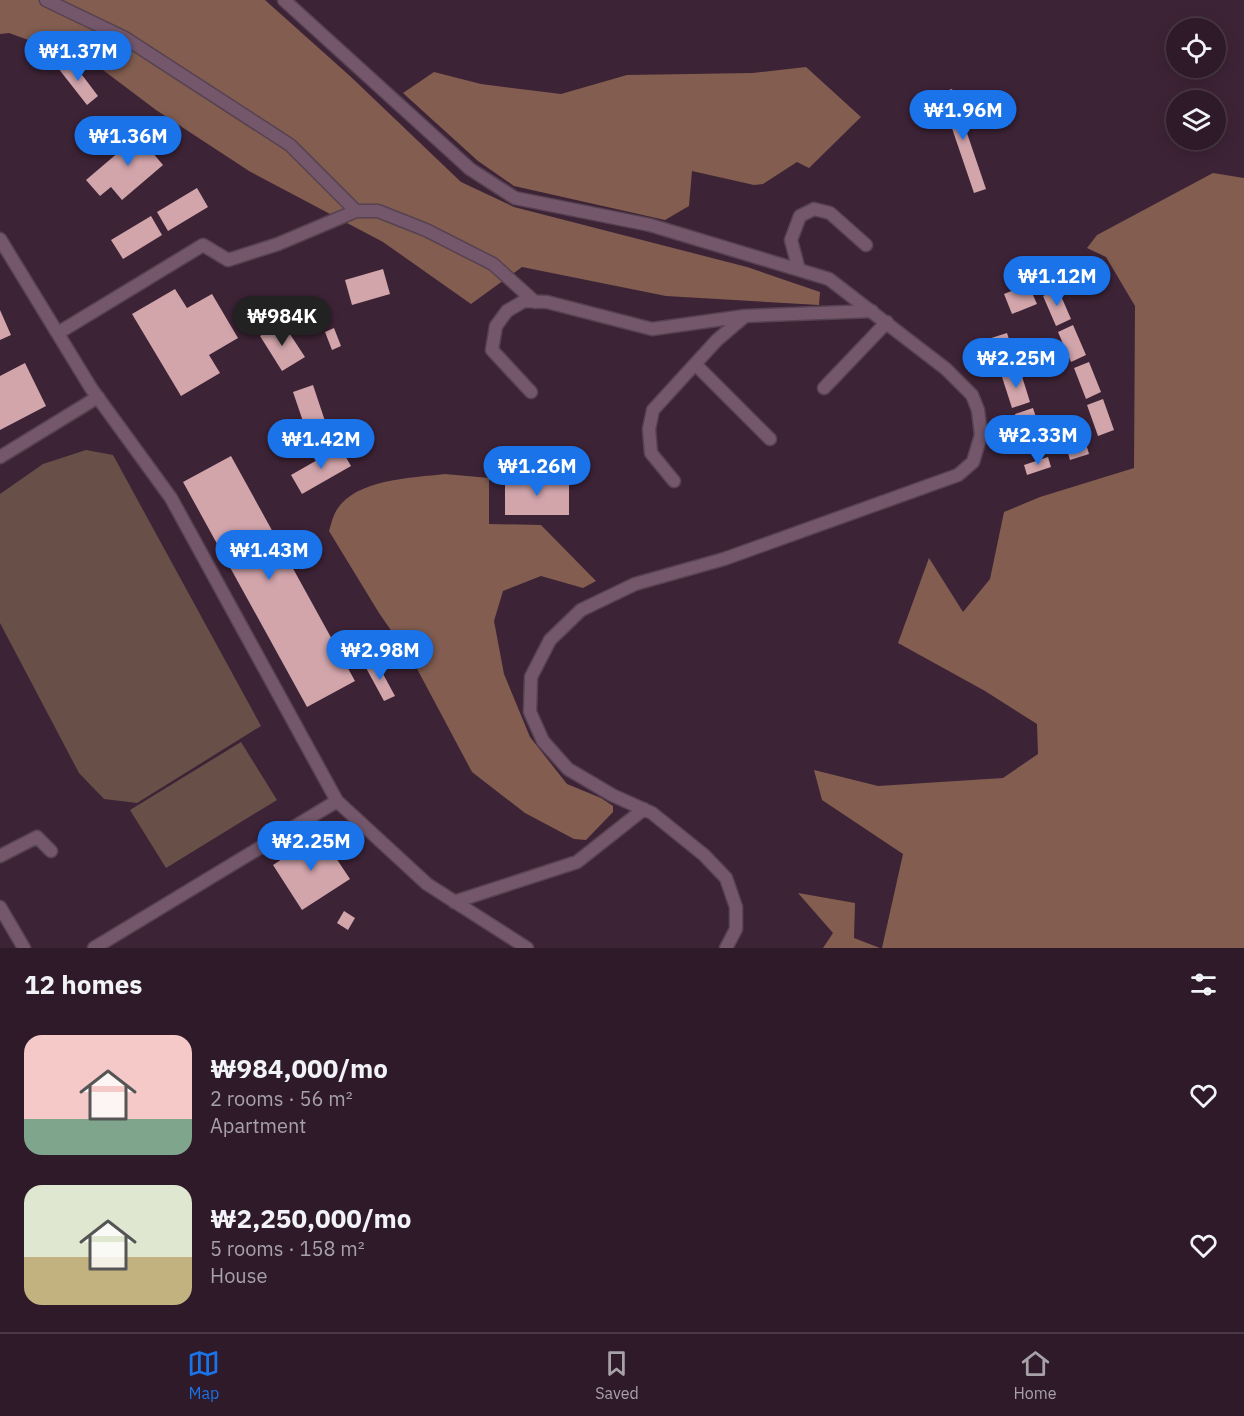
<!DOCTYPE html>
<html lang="en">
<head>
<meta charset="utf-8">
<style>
  :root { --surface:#2e1a28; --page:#362330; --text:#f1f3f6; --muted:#a7a1a8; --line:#493845; --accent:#1a73e8 }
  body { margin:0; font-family:"IBM Plex Sans",sans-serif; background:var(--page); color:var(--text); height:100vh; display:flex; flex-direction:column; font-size:22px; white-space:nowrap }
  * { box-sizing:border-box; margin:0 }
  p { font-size:20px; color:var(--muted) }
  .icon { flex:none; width:33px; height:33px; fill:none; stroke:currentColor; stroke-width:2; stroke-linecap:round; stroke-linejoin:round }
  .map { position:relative; height:948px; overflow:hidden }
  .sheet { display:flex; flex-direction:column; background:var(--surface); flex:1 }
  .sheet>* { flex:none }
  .buttons { position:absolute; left:1166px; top:18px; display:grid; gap:12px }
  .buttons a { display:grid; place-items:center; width:60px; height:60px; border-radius:50%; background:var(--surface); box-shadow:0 3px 15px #0003,0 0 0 2px var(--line); font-size:30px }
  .price { position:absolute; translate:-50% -51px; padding:0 14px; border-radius:21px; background:var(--accent); color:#fff; font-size:20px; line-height:39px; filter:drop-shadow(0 2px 3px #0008) }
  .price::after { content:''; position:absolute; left:50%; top:36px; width:18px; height:14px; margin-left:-9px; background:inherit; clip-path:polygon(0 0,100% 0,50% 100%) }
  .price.on { background:#222; color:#fff }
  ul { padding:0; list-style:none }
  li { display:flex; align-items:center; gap:18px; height:150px; padding:0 24px }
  li span { display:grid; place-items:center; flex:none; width:168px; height:120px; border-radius:18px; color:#555 }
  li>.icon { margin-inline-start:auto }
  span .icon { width:72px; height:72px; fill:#fffc; stroke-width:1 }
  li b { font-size:26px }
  h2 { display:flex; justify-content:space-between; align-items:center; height:72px; padding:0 24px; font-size:26px }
  .tabs { display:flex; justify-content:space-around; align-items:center; height:84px; border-top:2px solid var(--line); background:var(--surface); font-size:16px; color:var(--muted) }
  .tabs a { display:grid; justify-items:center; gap:3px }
  .tabs .on { color:var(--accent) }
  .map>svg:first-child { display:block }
</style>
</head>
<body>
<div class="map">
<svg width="1244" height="948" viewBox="0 0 1244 948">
  <rect width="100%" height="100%" fill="#3d2336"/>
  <path fill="#685048" d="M86,450l27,5 148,271 -124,77 -33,-4 -25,-26 -79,-150v-129l43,-30z
    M241,742l36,58 -111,68 -36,-58z"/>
  <path fill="#825d50" d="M0,0h265l86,77 110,105 53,25 233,60 73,25 -1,13 -153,-9 -144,-29 -51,37 -88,-62 -134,-71 -93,-61 -61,-46 -86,-31 -9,1z
    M806,67l55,50 -52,51 -12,-6 -34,22 -9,1 -62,-14 -3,35 -24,14 -151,-34 -36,-25 -75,-68 31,-21 47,12 80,10 66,-19 125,-2z
    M1213,173l31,5v770h-362l21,-94 -81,-54 -8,-30 64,16 125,-8 35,-24 -1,-30 -52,-33 -87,-48 31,-85 34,54 27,-33 14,-67 36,-15 94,-29 1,-162 -29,-49 -19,-9 10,-13z
    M445,474l44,4v46l52,1 55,56 -13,7 -42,-12 -38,15 -9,30 10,53 26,63 37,47 34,14 12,8v6l-27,28 -12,-1 -49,-26 -53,-41 -57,-107 -36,-52 -50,-82c2,-6 3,-12 6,-18 17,-34 76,-35 110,-39z
    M798,893l57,10 -1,35 26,10h-57l10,-15z"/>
  <path fill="#d2a5ab" d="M70,59l28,37 -11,9 -29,-37z
    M952,89l34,100 -12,4 -34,-100z
    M147,128l13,16 -8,8 11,13 -41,35 -11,-13 -11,9 -14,-16z
    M197,188l11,19 -40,24 -11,-19z
    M151,216l11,19 -39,24 -12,-19z
    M383,269l7,25 -38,11 -7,-25z
    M1028,284l9,20 -25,10 -8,-20z
    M175,289l12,19 25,-14 26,44 -29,17 11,18 -39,23 -49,-82z
    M1058,289l13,30 -15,7 -13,-30z
    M0,310l11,25 -11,5z
    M282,322l23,35 -23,14 -22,-35z
    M1073,325l13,30 -15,7 -13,-30z
    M334,328l7,18 -9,4 -7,-18z
    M1007,333l10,31 -19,6 -10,-31z
    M1089,362l12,30 -15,7 -12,-31z
    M25,363l21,43 -46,24v-54z
    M1020,370l10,32 -18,6 -10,-31z
    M313,385l15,45 -20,6 -15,-44z
    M1103,399l11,31 -16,6 -11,-31z
    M1033,408l10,31 -18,6 -10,-31z
    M1085,440l4,14 -19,6 -4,-14z
    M340,447l11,19 -49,28 -11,-19z
    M231,456l124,225 -48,26 -124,-225z
    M1048,457l3,10 -24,8 -3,-10z
    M505,479h64v36h-64z
    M376,661l19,35 -11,5 -19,-35z
    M320,834l30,45 -48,31 -29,-45z
    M344,911l11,7 -7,12 -11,-7z"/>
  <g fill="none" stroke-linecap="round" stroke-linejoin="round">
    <g stroke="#574251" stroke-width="15">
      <path id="service" d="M46,0l79,38 165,107 66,66h22l48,19 67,34 42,38
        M284,0l186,169 45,29 135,27 179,54 117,90 26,26 6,15 3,25 -8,27 -15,13 -234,84 -89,25 -54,26 -31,30 -19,37 -1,35 13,29 25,28 44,26 40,18 52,42 22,23 10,29v22l-10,19
        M0,239l91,149 80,110 166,303 90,83 100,64
        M799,270l-8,-30 9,-24 14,-7 16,4 36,32
        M58,333l145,-88 25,15 50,-16 78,-33
        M695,364l75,75
        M824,388l63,-66
        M531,392l-39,-42 4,-24 11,-15 17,-10 23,1 105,27 93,-13 127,-5
        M0,457l98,-60
        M674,481l-23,-28 -2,-24 4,-19 64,-70 27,-23
        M0,856l37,-19 14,14
        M454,902l123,-40 67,-53
        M0,907l24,41
        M94,948l243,-147"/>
    </g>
    <use href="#service" stroke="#74576b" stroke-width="12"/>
  </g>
</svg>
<div class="buttons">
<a><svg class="icon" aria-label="locate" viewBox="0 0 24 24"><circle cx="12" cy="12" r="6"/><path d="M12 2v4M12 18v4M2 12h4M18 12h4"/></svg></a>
<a><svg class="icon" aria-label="layers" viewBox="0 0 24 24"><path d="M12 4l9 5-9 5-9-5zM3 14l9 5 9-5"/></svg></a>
</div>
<b class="price" style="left:78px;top:82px">₩1.37M</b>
<b class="price" style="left:963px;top:141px">₩1.96M</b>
<b class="price" style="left:128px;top:167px">₩1.36M</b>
<b class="price" style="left:1057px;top:307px">₩1.12M</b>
<b class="price on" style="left:282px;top:347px">₩984K</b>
<b class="price" style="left:1016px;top:389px">₩2.25M</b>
<b class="price" style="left:1038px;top:466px">₩2.33M</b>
<b class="price" style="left:321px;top:470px">₩1.42M</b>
<b class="price" style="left:537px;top:497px">₩1.26M</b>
<b class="price" style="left:269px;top:581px">₩1.43M</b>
<b class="price" style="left:380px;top:681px">₩2.98M</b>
<b class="price" style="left:311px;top:872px">₩2.25M</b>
</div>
<section class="sheet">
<h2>12 homes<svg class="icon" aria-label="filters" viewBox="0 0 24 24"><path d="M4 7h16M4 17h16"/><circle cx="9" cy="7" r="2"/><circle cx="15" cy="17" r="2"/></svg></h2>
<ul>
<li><span style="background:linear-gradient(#f6c9c9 70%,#7fa58c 0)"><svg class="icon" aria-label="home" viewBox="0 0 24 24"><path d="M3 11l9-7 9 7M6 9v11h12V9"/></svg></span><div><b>₩984,000/mo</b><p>2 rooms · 56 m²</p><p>Apartment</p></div><svg class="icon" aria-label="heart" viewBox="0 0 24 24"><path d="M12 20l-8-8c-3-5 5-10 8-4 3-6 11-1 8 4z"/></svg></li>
<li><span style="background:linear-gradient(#dfe7d0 60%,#c2b280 0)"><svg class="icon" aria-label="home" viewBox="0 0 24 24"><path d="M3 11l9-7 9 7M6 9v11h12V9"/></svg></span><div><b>₩2,250,000/mo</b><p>5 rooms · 158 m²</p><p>House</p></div><svg class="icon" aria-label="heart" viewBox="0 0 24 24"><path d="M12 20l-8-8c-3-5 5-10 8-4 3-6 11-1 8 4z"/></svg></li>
</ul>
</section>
<nav class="tabs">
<a class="on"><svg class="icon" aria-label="map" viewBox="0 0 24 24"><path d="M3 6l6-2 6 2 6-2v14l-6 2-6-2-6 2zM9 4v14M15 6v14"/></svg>Map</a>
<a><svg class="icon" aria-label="saved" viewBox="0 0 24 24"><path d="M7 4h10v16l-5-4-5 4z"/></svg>Saved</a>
<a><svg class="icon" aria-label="home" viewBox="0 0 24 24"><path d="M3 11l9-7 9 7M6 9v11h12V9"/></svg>Home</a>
</nav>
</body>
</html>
